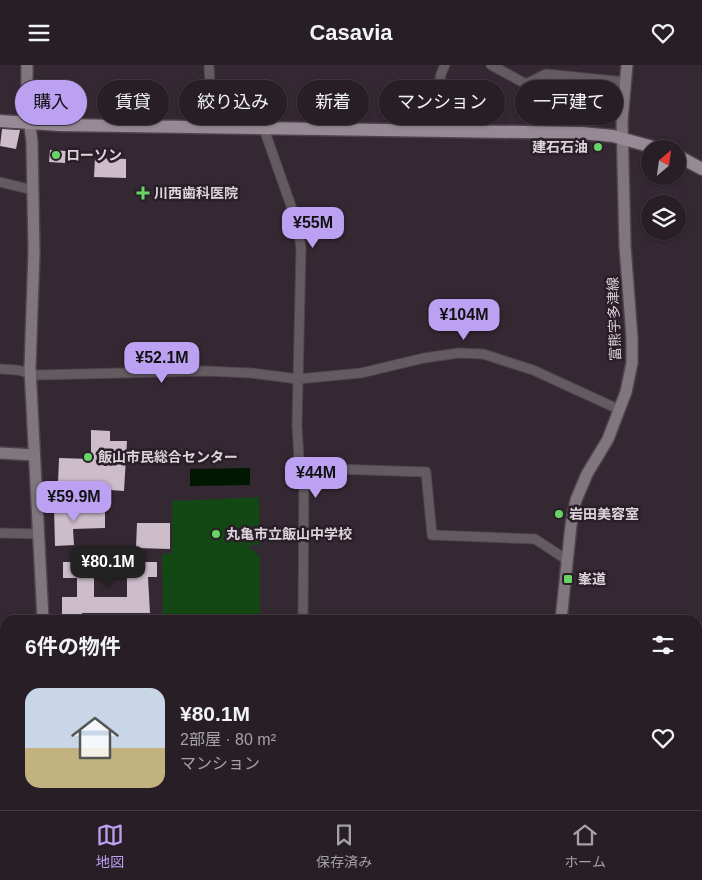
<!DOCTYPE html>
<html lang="ja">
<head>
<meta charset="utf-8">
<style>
  :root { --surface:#271e26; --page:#332b32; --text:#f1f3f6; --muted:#a4a2a7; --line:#433c43; --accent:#bca0f2 }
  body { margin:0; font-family:Helvetica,"Noto Sans JP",sans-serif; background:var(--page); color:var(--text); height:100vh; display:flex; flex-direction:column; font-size:19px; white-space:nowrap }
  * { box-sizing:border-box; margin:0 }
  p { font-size:16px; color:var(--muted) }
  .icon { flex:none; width:28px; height:28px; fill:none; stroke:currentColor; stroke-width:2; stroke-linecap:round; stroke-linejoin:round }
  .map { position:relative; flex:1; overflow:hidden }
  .panel { position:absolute; left:0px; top:550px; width:702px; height:195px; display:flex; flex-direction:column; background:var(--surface); border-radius:15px 15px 0 0; box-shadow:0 1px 4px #0004,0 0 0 1px var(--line) }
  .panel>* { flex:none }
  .banner { position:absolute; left:15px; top:15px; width:672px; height:45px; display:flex; gap:10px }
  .needle { width:32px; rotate:29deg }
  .buttons { position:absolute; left:641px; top:75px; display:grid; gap:10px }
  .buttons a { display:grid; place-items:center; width:45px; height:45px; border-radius:50%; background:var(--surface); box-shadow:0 1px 4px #0004,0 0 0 1px var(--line); font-size:25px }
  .price { position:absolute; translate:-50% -42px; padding:0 11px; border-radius:10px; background:var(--accent); color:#111; font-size:16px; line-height:32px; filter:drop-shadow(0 1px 2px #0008) }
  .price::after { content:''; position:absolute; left:50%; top:30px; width:15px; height:11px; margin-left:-8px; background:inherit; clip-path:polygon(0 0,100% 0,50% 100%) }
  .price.selected { background:#222; color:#fff }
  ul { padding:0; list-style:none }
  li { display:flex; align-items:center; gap:15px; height:125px; padding:0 25px }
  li+li { border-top:1px solid var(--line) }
  li span { display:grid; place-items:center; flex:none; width:140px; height:100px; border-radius:15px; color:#555 }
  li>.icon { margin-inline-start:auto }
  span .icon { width:60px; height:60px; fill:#fffc; stroke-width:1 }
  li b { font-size:21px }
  h2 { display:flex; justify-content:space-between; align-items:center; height:60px; padding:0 25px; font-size:21px }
  .chip { padding:0 18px; border-radius:22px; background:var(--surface); box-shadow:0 1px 4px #0004,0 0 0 1px var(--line); font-size:18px; line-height:45px }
  .chip.selected { background:var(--accent); color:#111 }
  header { display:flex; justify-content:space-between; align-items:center; height:65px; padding:0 25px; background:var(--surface); font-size:22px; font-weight:700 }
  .menu { display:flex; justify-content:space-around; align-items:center; height:70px; border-top:1px solid var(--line); background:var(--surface); font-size:14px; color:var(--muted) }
  .menu a { display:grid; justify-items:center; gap:2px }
  .menu .selected { color:var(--accent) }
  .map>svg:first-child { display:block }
</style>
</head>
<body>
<header><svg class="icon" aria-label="menu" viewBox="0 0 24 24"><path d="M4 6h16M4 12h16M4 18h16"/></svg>Casavia<svg class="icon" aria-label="heart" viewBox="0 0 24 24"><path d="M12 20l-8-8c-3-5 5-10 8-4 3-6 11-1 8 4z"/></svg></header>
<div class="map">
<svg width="702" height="745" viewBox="0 0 702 745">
  <rect width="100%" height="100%" fill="#342832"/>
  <path fill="#134713" d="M259,432l1,48h-12l12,12v63h-97l-1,-66 10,-1v-52z"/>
  <path fill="#001700" d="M250,403v17l-60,1v-17z"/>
  <path fill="#cdbdca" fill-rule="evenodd" d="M2,64l18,1 -4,19 -16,-3z
    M50,85l16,1 -1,12 -16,-1z
    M95,93l31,1v19l-32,-1z
    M91,365l19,1v10h17l-3,50 -14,-1v-4l-52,-3 1,-25 32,1z
    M54,441h19v6h32v16l-32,1 1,16 -19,1z
    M137,458h33v26l-34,-1z
    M63,497h94v15h-9l2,36h-68v7h-20v-23h15v-19h-14zM127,512v20h-33v-19z"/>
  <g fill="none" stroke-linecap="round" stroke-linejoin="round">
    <g stroke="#4f444d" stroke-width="11">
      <path id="street" d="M209,0l3,63
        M491,0l35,19 20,-10 79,8
        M264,64l33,94 4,25 -4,178 2,32 5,10 -1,152
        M445,66c0,-6 1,-14 0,-20 -2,-20 -11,-25 0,-46
        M0,117l33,8
        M0,304l17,1 21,5 167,-4 46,2 47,6 63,-6 63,-15 35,-5 24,1 50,16 85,39
        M304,403l122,4 6,63 103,4 32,21
        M0,468l39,1
        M471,740v5
        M180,745v-5"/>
    </g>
    <g stroke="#4f444d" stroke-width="14">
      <path id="secondary" d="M27,0v39l5,38 2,110 -4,116 13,252
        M0,388l34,2
        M561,555l10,-95 5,-25 11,-26 21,-35 18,-47 6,-29v-25l-7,-92 -3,-126 5,-55
        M698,696h4
        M0,703h5
        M560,745v-5"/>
    </g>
    <g stroke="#4f444d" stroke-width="15">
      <path id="primary" d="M0,56l60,4 522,8 31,3 47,13
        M678,91l24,13"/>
    </g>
    <use href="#street" stroke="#625c61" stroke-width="9"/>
    <use href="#secondary" stroke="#80767e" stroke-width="11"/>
    <use href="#primary" stroke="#968a95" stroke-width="12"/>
  </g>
  <g fill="#68d465" stroke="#2a1e28" stroke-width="2">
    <circle cx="598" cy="82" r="5"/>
    <circle cx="56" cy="90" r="5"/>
    <path d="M140.5 120.5h5v5h5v5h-5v5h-5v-5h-5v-5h5z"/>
    <circle cx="88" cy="392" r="5"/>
    <circle cx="559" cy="449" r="5"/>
    <circle cx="216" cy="469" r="5"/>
    <rect x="563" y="509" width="10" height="10" rx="2.5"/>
  </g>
  <g text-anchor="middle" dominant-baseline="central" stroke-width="5" stroke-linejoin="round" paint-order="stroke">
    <g font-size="14" font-weight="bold" fill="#dcd4db" stroke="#2a1e28" text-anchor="start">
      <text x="588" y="82" text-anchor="end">建石石油</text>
      <text x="66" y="90">ローソン</text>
      <text x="154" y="128">川西歯科医院</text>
      <text x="98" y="392">飯山市民総合センター</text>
      <text x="569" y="449">岩田美容室</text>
      <text x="226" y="469">丸亀市立飯山中学校</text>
      <text x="578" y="514">峯道</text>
    </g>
    <g font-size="14" fill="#dcd4db" stroke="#2a1e28">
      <text transform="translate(614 254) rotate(-92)">富熊宇多津線</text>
    </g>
  </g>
</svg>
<div class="buttons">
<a><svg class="needle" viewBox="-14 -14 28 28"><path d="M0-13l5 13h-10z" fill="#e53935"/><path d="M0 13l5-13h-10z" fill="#a4a2a7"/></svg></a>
<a><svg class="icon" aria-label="layers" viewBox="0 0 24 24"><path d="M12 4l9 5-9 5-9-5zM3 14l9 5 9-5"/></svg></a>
</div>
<b class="price" style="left:313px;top:184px">¥55M</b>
<b class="price" style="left:464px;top:276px">¥104M</b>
<b class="price" style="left:162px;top:319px">¥52.1M</b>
<b class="price" style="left:316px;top:434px">¥44M</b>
<b class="price" style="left:74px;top:458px">¥59.9M</b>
<b class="price selected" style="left:108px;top:523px">¥80.1M</b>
<div class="banner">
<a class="chip selected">購入</a>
<a class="chip">賃貸</a>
<a class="chip">絞り込み</a>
<a class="chip">新着</a>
<a class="chip">マンション</a>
<a class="chip">一戸建て</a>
</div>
<section class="panel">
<h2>6件の物件<svg class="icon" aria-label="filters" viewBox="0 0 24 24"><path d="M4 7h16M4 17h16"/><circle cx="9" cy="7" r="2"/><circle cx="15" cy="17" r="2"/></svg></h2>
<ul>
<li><span style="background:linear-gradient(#c9d6e8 60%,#c2b280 0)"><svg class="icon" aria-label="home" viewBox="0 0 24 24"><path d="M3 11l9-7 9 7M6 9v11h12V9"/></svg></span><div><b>¥80.1M</b><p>2部屋 · 80 m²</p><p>マンション</p></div><svg class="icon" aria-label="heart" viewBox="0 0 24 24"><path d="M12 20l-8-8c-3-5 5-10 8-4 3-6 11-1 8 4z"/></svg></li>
</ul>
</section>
</div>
<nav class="menu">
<a class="selected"><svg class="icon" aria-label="map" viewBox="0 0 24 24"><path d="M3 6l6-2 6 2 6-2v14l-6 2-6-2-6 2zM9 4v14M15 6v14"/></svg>地図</a>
<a><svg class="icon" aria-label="saved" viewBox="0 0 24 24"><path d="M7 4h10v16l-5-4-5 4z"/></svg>保存済み</a>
<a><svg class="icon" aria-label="home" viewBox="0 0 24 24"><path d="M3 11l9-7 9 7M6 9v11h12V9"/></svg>ホーム</a>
</nav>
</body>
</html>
